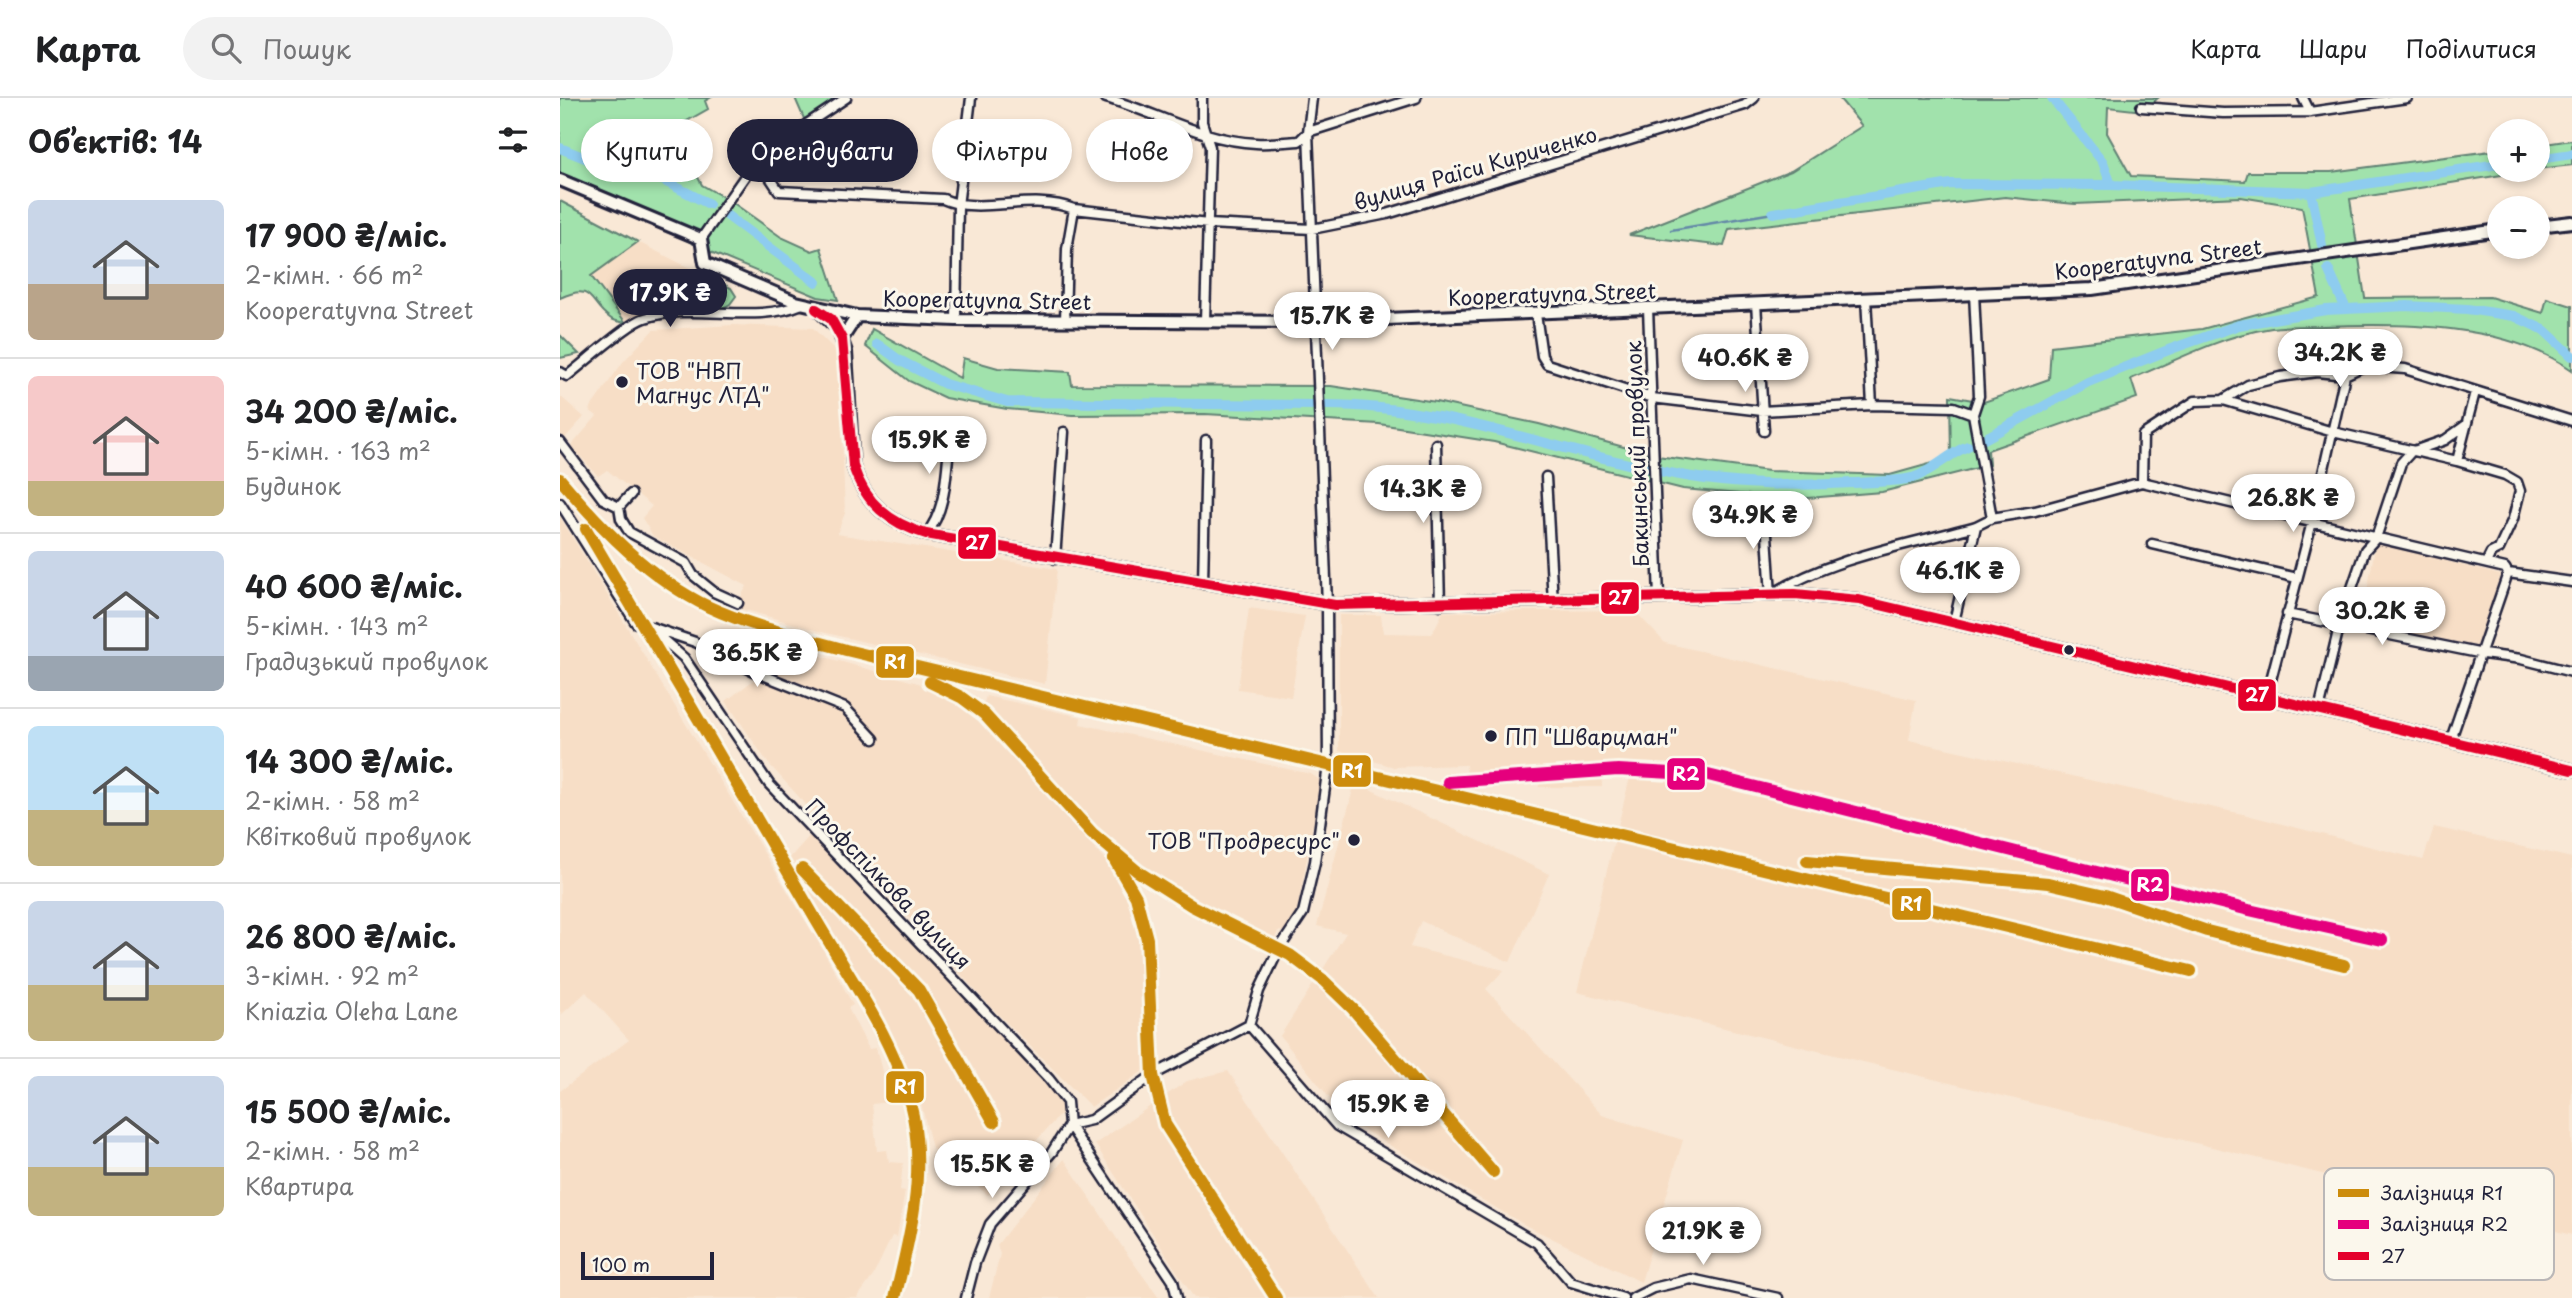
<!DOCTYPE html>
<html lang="uk">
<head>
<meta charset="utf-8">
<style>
  :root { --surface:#fff; --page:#f2f2f2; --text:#202124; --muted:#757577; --line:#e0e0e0; --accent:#22223b }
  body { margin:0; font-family:"Playpen Sans",sans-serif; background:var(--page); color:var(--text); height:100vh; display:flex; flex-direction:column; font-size:26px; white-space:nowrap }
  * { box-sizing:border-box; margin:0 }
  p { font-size:23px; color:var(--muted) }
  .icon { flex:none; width:38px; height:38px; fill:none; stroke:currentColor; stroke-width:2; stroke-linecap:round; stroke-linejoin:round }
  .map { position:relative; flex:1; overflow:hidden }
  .drawer { display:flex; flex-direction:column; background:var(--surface); width:560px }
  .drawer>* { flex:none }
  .top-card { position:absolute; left:21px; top:21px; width:665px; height:63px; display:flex; gap:14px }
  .buttons { position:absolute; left:1927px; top:21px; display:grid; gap:14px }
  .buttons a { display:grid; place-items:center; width:63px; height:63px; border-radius:50%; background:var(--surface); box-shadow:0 4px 10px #0003; font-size:35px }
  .scale { position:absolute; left:21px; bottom:18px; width:133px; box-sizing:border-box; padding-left:7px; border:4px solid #22223b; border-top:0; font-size:19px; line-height:24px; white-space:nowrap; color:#22223b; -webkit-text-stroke:5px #fbf7ec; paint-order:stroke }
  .price { position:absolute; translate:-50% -60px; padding:0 16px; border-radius:24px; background:#fff; color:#222; font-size:23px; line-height:46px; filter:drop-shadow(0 2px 4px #0008) }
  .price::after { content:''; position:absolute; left:50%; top:42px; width:21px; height:16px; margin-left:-10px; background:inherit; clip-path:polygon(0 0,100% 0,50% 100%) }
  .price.on { background:var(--accent); color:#fff }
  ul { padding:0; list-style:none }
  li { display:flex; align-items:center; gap:21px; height:175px; padding:0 28px }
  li+li { border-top:2px solid var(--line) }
  li span { display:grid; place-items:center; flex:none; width:196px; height:140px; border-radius:10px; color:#555 }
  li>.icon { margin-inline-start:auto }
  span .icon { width:84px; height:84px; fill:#fffc; stroke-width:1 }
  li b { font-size:30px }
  h2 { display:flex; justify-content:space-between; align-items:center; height:84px; padding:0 28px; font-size:30px }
  .pill { padding:0 24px; border-radius:32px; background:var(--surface); box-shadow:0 4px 10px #0003; font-size:24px; line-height:63px }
  .pill.on { background:var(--accent); color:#fff }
  header { display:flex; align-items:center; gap:42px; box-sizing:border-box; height:98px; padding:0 35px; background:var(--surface); border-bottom:2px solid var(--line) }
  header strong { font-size:33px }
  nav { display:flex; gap:38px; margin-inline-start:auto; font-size:24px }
  .search { width:490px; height:63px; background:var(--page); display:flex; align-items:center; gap:18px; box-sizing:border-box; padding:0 24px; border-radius:38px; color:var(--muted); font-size:26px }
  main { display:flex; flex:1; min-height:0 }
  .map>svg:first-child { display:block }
</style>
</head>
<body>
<header>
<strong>Карта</strong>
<div class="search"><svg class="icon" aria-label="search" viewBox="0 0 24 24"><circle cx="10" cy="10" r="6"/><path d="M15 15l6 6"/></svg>Пошук</div>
<nav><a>Карта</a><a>Шари</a><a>Поділитися</a></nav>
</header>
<main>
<section class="drawer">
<h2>Об’єктів: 14<svg class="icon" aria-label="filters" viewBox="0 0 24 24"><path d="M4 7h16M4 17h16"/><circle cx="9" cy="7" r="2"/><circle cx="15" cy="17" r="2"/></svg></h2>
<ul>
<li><span style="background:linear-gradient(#c9d6e8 60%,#b9a48a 0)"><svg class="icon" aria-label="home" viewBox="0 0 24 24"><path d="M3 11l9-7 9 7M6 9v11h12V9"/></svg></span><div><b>17 900 ₴/міс.</b><p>2-кімн. · 66 m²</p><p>Kooperatyvna Street</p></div></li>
<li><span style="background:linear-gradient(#f6c9c9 75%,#c2b280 0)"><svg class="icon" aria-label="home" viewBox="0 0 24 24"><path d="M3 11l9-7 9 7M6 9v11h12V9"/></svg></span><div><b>34 200 ₴/міс.</b><p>5-кімн. · 163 m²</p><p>Будинок</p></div></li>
<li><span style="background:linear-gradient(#c9d6e8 75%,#9aa5b1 0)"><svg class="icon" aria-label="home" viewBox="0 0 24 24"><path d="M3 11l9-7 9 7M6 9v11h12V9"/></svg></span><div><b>40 600 ₴/міс.</b><p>5-кімн. · 143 m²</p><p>Градизький провулок</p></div></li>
<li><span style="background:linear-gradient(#bfe0f5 60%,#c2b280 0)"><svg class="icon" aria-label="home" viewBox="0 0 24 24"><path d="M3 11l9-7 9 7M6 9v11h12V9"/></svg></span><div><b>14 300 ₴/міс.</b><p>2-кімн. · 58 m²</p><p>Квітковий провулок</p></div></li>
<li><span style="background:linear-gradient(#c9d6e8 60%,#c2b280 0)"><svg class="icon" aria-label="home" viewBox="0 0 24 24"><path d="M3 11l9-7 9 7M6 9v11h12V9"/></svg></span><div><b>26 800 ₴/міс.</b><p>3-кімн. · 92 m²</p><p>Kniazia Oleha Lane</p></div></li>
<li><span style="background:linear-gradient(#c9d6e8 65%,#c2b280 0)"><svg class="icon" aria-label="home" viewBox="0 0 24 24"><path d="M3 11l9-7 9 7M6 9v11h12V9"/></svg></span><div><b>15 500 ₴/міс.</b><p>2-кімн. · 58 m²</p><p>Квартира</p></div></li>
</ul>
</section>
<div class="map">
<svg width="2012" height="1200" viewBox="0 0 2012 1200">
  <rect width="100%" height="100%" fill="#f9e8d6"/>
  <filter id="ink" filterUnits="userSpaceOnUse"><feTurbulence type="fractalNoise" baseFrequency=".0143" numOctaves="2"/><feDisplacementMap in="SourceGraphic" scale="14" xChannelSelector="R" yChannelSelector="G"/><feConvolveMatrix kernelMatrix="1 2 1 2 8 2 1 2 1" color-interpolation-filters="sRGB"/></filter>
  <g filter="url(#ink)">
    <path fill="#f7dec6" d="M78,144l56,28 -47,42 -21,11 -35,-47z
      M173,227l80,3 26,26 6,159 -8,21 220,35 -12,115 -223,-52 -87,-25 12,-21 -94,-50 -11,-18 10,-12 -45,-36 -9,6 -27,-30 26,-30 -8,-6 34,-48 30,-32z
      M0,298l24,21 -19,21 -5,-5z
      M0,419l262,431 31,57 -5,3 21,41 7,-1 14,54 -18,2 5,47 10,-1 2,12 14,1 -3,27 5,1 -8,46 -5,-1 -19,40 -16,22h-297v-207l69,-51 -43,-48 -24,22 -2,-3z
      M1816,445l124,32 -19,72 -120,-24z
      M689,510l56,8 -14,81 -53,-8z
      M1074,512l31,33 251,57 -7,40 338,75 176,45 11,-33 138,31v377l-995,-243 56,-227 -32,2 1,20h-63l-1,-14 -71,5 -1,-13 -72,2 -55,-16v-136h42l2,18 49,1 11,-22z
      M211,544l179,50 12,8 163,182 18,79 3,108 -55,38 -105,-105 -218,-239 -42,-62 29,-22z
      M426,598l95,21 -1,7 231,50 10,7 -24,131 -12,20 -7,-1 -5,12 -93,-47 -88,-71 -108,-122z
      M795,684l194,92 -39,88 -89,-41 -11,26 94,23 -18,19 116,126 81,25 -42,142 -116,-57 -178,-105 -67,-84 66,-103 -29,-7z
      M252,735l175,190 11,7 63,73 1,9 -74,83 -56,-47 -15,-61 -8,-8 -8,-24 -114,-194z
      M668,973l151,227h-185l-99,-154 92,-63z
      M504,1061l61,92 34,47h-170l11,-44 -3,-9z"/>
    <path fill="#a1e2ac" stroke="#628274" stroke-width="2" d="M0,0h150l-5,3 3,8 -35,20 29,56 30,17 49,35 31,14 9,-3 17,52 -20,-3 -110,-46 -148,-75z
      M235,0h50l-40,23z
      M1279,0h319l-15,13 -35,-4 -1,26 24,43 114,5 3,-9h83l168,-22v20h34l-183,29 15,99 125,-1 53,16 4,-15 25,8v64c-68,-47 -168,-47 -248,-44 -19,1 -39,-1 -58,3 -44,7 -94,33 -135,50l6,19 -149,52 1,15 -107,27 -87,7 -112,-10 -189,-47 -115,-18 -174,-10 -133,1 -65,-6 -62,-11 -36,-17 -44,-35 7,-17 88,49 3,-20 35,10 72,4 2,13 259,1 105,16 103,22 118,32 112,15 121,4 61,-17 -1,-62 34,6 65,-23 2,-33 151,-17 117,-32 -17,-90 -61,-10 -166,7 -70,-7 -276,32 -5,17 -95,-11 162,-64 71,-45z
      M2012,42v25l-34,4v-24z
      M0,103l78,41 -47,34 35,47c-5,-1 -13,-2 -16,-5 -22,-15 -15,-36 -50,-20z
      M134,172l37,18 5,8 -6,8 -9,5 -74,3z
      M0,237l19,19 -19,4z"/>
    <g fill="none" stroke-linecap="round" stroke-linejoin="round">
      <path stroke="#6388a7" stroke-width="2.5" d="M1111,132l102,-17"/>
      <path stroke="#8eccef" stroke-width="10" d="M1492,0l51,64 8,23
        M0,50l45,18 48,9 56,29
        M1978,61l34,-5
        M1751,94l11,53
        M1213,115l178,-29 160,1 200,7 188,-28
        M165,116l91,68
        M1768,171l18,40
        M317,246l22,16 46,24 62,18 305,3
        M766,307c111,0 213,40 320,63
        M1424,341l104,-57 83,-33 68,-24 87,-15 81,-4 60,3 47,7 30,14 28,26
        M1100,373c64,14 128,16 193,12 19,-1 40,-1 59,-5 16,-4 38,-25 56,-32"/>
      <g stroke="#22223b" stroke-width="13">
        <path id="street" d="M546,0c49,14 98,43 150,45 14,1 29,-1 43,-2l9,-9 108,-34
          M642,0v24l8,25 -5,174
          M1743,0l7,14
          M1581,9l82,6 87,-1 97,-14
          M197,60l22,33 164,8c38,17 88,-7 131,10l134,15 104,5 75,-15 358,-109 9,-7
          M141,141l58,-83 87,-58
          M1414,195l5,103 -6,18 19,104
          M1306,200l6,107
          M1196,205l8,128
          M1088,210l11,290
          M976,216l6,42 5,8 105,34 110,13 110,-6 82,2 19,7
          M396,222l2,-114 13,-108
          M505,223l2,-72 7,-40
          M0,274l7,4c17,-13 61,-53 78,-58 51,-16 108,7 157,-14
          M1663,302l110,32 124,29 48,14 12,7 3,9 -7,28 -14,30 -8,4 -5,10
          M0,344l43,57 16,8 12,-13
          M876,346l4,161
          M1897,363l18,-69
          M986,379l7,125
          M1582,384l1,-47 52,-34 28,-1 25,-15 32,-8 37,-5 28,3 19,-9 41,3 167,52
          M0,405l76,120 12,3 36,32 85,126 280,295 18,23 2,23 104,156 4,17
          M1205,407l6,90c60,-38 137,-50 205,-69l16,-8 43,-7 107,-29 363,86 3,5 64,9
          M59,409l2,12 8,13 57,31 7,12 21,17 24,11
          M366,436c23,-25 20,-74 25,-106
          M1592,446l145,34
          M495,461l9,-127
          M643,486l3,-144
          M1727,516l196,40 38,5 51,13
          M1394,524l22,-96
          M91,529l44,15 58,29 92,37 29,31
          M1706,601l46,-177 33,-147
          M1759,612l21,-87 25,-73 11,-12 25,-75 10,-11 34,-12 21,-15
          M1890,644l58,-169
          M689,927l88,101 200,117 34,39 52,16
          M406,1200l9,-35 15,-39 62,-72 17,-27 22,-5 62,-45 96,-50 10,-34 20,-42 24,-36 12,-51 13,-97 -1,-161 -19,-472 4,-34
          M1073,1200l20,-10 38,-9 87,19"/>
      </g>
      <g stroke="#22223b" stroke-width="16">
        <path id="secondary" d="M0,82l141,59 4,24 91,39 61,14 99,4 360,2 776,-33 407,-59
          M1978,128l34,-4
          M259,213l19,18 8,23 7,114c12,37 36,57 73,68l409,71 460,-11 64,6 713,170
          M282,241l15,-23"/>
      </g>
      <use href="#street" stroke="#fbf7ec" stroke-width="8"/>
      <use href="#secondary" stroke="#fbf7ec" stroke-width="10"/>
      <g stroke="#fbf7ec" stroke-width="16">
        <path id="bus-1" d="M256,211l15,10 11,20 11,127c12,37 36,57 73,68l409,71 460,-11 64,6 713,170"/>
      </g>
      <use href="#bus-1" stroke="#e4002b" stroke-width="10"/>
      <g stroke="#fbf7ec" stroke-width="18">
        <path id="rail-1" d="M0,381c42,50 89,99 149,128 43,20 91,30 137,43l1345,321
          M26,431c76,128 151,255 226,384 36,63 86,130 101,203 12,62 -3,121 -18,182
          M370,584l31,15 23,17 108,119 45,38 55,35 98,49 32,24 31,30 140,163
          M554,761l22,38 11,42 6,136 12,49 111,174
          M1247,763l241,22 57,13 102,35 137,34
          M242,771l117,121 75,132"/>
      </g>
      <g stroke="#fbf7ec" stroke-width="18">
        <path id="rail-2" d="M888,684l170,-12 90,5 541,135 133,30"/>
      </g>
      <use href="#rail-1" stroke="#cc8c0c" stroke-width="12"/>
      <use href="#rail-2" stroke="#e5007d" stroke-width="12"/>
    </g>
  </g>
  <g fill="#22223b" stroke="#fbf7ec" stroke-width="2.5">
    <circle cx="62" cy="284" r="7"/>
    <circle cx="1509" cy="552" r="6"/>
    <circle cx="931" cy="638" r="7"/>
    <circle cx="794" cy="742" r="7"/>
  </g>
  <g text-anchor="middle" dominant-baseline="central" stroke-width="6" stroke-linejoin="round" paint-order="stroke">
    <g font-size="21" fill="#22223b" stroke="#fbf7ec">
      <text transform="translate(915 69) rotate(-16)">вулиця Раїси Кириченко</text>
      <text transform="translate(1598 160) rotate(-7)">Kooperatyvna Street</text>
      <text transform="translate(992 195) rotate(-2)">Kooperatyvna Street</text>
      <text transform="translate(427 201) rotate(1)">Kooperatyvna Street</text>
      <text transform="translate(1076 356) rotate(-92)">Бакинський провулок</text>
      <text transform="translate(329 785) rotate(46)">Профспілкова вулиця</text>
    </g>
    <g font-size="21" fill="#22223b" stroke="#fbf7ec" text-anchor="start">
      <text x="76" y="272">ТОВ "НВП<tspan x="76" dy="24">Магнус ЛТД"</tspan></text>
      <text x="945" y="638">ПП "Шварцман"</text>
      <text x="780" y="742" text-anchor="end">ТОВ "Продресурс"</text>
    </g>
  </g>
  <rect x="1764" y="1070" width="230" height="112" rx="10" fill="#fbf7ec" stroke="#bab7b7" stroke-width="2"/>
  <rect x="1778" y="1091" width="31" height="8" fill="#cc8c0c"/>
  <rect x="1778" y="1122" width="31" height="9" fill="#e5007d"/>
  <rect x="1778" y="1154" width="31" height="8" fill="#e4002b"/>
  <g font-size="19" fill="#22223b">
    <text x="1821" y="1102">Залізниця R1</text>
    <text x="1821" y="1133">Залізниця R2</text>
    <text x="1821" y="1165">27</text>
  </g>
  <g stroke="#fbf7ec" stroke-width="2.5">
    <rect x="397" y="428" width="40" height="34" rx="7" fill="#e4002b"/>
    <rect x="1040" y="483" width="40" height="34" rx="7" fill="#e4002b"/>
    <rect x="315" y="547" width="40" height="34" rx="7" fill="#cc8c0c"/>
    <rect x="1677" y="580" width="40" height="34" rx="7" fill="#e4002b"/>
    <rect x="772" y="656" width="40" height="34" rx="7" fill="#cc8c0c"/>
    <rect x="1106" y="659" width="40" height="34" rx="7" fill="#e5007d"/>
    <rect x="1570" y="770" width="40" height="34" rx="7" fill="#e5007d"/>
    <rect x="1331" y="789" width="41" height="34" rx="7" fill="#cc8c0c"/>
    <rect x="325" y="972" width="40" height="34" rx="7" fill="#cc8c0c"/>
  </g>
  <g font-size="19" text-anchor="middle" font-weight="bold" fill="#fff">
    <text x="417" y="452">27</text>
    <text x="1060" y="507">27</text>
    <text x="335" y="571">R1</text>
    <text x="1697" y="604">27</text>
    <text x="792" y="680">R1</text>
    <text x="1126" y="683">R2</text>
    <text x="1590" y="794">R2</text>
    <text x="1351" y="813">R1</text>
    <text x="345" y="996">R1</text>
  </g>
</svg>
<div class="buttons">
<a>+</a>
<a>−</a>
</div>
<div class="scale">100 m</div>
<b class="price on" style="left:110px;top:231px">17.9K ₴</b>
<b class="price" style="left:772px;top:254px">15.7K ₴</b>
<b class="price" style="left:1780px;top:291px">34.2K ₴</b>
<b class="price" style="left:1185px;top:296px">40.6K ₴</b>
<b class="price" style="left:369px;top:378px">15.9K ₴</b>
<b class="price" style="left:863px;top:427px">14.3K ₴</b>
<b class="price" style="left:1733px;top:436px">26.8K ₴</b>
<b class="price" style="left:1193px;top:453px">34.9K ₴</b>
<b class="price" style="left:1400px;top:509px">46.1K ₴</b>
<b class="price" style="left:1822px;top:549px">30.2K ₴</b>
<b class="price" style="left:197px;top:591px">36.5K ₴</b>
<b class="price" style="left:828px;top:1042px">15.9K ₴</b>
<b class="price" style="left:432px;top:1102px">15.5K ₴</b>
<b class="price" style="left:1143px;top:1169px">21.9K ₴</b>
<div class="top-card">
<a class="pill">Купити</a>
<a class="pill on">Орендувати</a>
<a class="pill">Фільтри</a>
<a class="pill">Нове</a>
</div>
</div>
</main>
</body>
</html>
